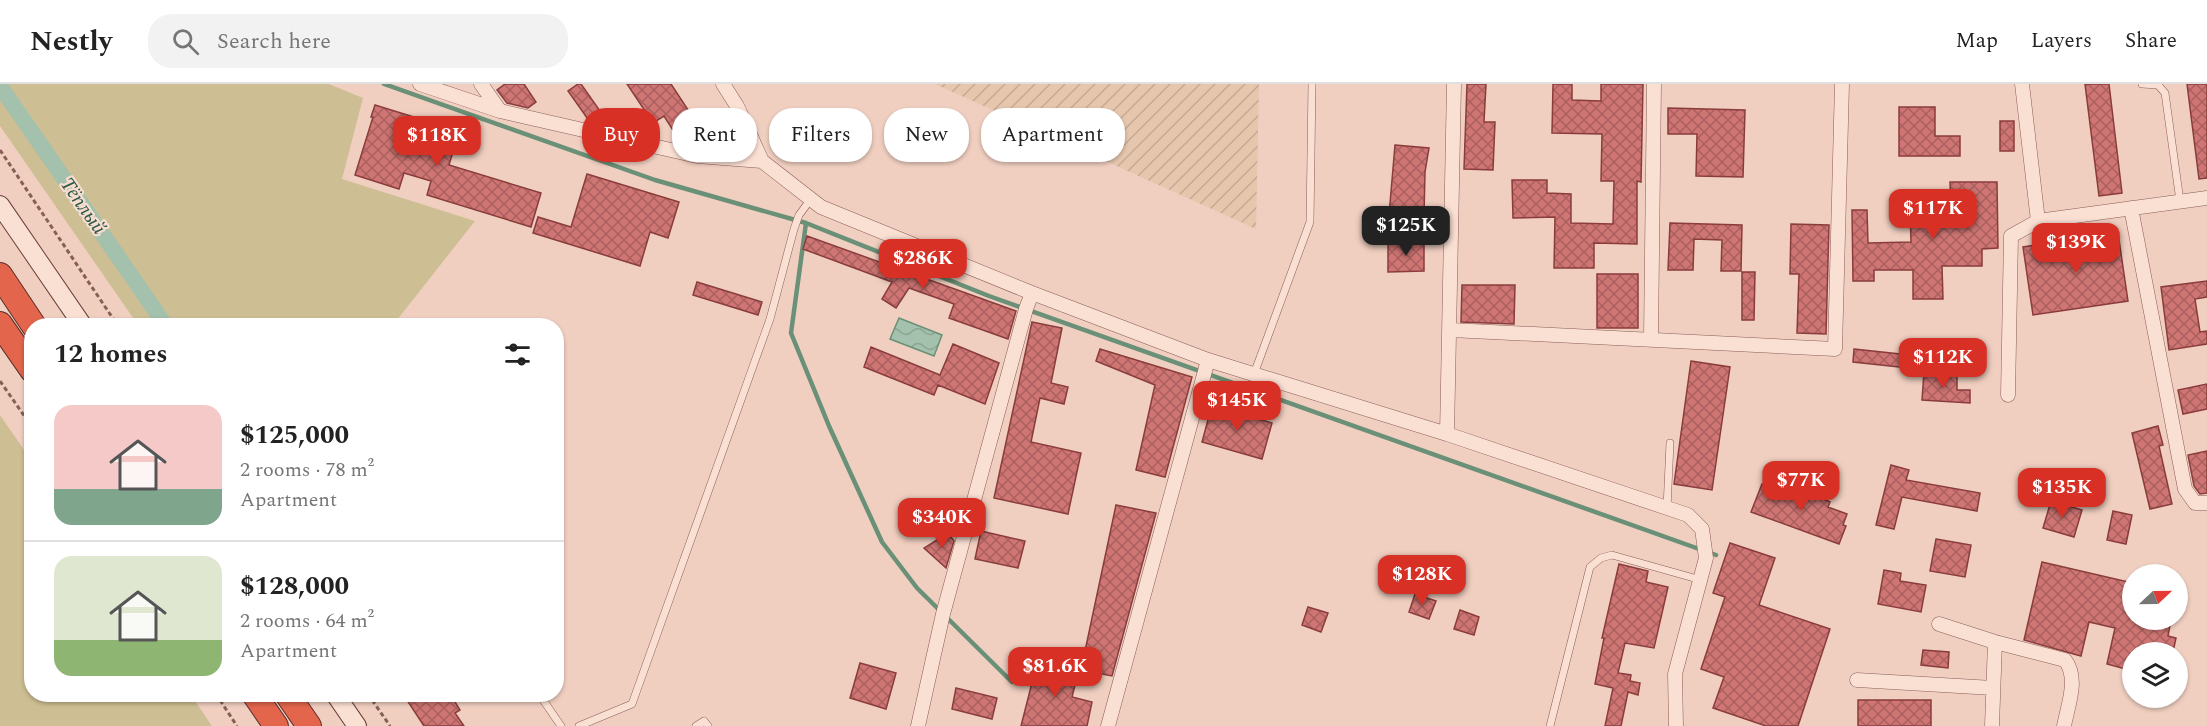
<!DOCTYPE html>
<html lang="en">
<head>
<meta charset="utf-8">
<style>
  :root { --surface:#fff; --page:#f2f2f2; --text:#222; --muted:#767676; --line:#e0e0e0; --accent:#d93025 }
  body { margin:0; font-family:Spectral,serif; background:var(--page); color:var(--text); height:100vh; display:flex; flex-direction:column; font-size:22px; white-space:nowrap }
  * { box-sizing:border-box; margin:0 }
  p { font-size:20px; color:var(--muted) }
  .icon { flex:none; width:33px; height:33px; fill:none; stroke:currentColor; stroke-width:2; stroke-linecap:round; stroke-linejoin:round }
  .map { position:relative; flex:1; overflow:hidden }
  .details { position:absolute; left:24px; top:234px; width:540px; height:384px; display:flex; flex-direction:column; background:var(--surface); border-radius:24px; box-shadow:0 2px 4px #0004 }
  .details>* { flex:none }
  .hud { position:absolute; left:582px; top:24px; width:570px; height:54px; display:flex; gap:12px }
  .needle { width:39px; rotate:68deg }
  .controls { position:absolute; left:2122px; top:480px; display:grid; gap:12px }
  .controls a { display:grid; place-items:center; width:66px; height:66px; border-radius:50%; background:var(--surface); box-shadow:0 2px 4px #0004; font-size:30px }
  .price { position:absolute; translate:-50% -51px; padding:0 14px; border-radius:12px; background:var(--accent); color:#fff; font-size:20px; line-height:39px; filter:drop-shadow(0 2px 3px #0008) }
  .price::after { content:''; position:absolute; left:50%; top:36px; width:18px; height:14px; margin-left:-9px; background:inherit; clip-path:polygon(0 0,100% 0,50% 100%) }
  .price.current { background:#222; color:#fff }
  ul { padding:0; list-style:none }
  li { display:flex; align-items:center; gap:18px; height:150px; padding:0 30px }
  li+li { border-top:2px solid var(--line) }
  li span { display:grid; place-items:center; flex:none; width:168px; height:120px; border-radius:18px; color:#555 }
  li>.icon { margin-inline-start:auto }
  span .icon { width:72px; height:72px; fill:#fffc; stroke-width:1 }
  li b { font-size:26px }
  h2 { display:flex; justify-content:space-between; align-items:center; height:72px; padding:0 30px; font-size:26px }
  .pill { padding:0 21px; border-radius:24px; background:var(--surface); box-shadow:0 2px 4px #0004; font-size:21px; line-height:54px }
  .pill.current { background:var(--accent); color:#fff }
  header { display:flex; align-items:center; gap:36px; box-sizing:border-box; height:84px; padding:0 30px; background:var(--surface); border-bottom:2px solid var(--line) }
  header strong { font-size:28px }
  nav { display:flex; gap:33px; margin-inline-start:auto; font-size:21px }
  .search { width:420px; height:54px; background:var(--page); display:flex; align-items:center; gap:15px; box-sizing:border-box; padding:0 21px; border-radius:24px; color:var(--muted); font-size:22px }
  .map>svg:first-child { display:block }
</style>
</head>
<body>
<header>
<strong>Nestly</strong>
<div class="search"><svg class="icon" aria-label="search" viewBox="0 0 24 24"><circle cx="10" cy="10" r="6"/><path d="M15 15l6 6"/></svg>Search here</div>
<nav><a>Map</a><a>Layers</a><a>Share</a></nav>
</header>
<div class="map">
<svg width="2207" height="642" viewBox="0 0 2207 642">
  <defs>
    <pattern id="farmland-furrows" width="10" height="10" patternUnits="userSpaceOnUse" patternTransform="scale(1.5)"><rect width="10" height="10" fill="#e6c6ad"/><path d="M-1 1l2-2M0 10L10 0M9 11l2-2" fill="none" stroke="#c6aa94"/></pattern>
    <pattern id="water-waves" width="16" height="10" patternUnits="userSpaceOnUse" patternTransform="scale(1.5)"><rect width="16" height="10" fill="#a3c1ac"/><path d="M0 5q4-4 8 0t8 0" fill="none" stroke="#8da593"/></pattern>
    <pattern id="building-cross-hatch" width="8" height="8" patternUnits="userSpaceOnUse" patternTransform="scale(1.5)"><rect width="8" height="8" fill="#cf7674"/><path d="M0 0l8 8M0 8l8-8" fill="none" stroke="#a9605e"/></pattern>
  </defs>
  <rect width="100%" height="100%" fill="#f0cfc0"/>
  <path fill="url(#farmland-furrows)" d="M935,0h324l-3,145z"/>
  <path fill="#cebe93" d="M0,0h329l34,14 -21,81 133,42 -82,104h-255l-138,-199z
    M0,331l31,45 1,234 159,1 21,31h-212z"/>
  <path fill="url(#water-waves)" stroke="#6a9077" stroke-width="1.5" d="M899,234l43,17 -8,21 -44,-17z"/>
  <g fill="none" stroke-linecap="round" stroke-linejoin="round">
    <path stroke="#6a9077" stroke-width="4.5" d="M384,0l271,96 151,43 183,73 727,259
      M806,139l-15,110 38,93 53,116 35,46 95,94"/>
    <path stroke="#a3c1ac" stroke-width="16" d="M0,2l166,240"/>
  </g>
  <path fill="url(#building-cross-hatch)" stroke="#8a3c3c" stroke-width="1.5" d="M505,0h19l12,18 -8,6 -21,-5 -10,-13z
    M578,0h3l24,34 -8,6 -7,-2 -22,-31z
    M627,0h44l25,38 -20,13 -12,-19 -11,7z
    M1467,0h19l-2,38h11l-2,48 -29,-1z
    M1553,0h19v16l29,1v-17h42l-2,98 -4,-1v63l-43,-1v25h-40l1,-51 -42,1 -1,-38h35v13l24,1v29l42,1 1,-43h-13l1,-47 -50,-1z
    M2085,0h24l13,109 -23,3z
    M2187,0h20v94l-8,1z
    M375,21l84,26 -10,34 92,28 -10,34 -104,-32 4,-14 -27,-8 -5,16 -44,-14 18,-58h-2z
    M1899,23h36v29h25v20h-61z
    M1668,24l77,2 -2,67 -47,-1 1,-42h-29z
    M2000,37h14v30h-14z
    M1395,61l34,3 -4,24 -1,44 -35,-1z
    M587,90l92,28 -11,36 -18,-6 -10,34 -107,-33 5,-16 33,10z
    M1950,98h47l1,66 -16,1v17h-40l1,33h-30v-29h-39v11h-21l-1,-71h15l1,33 43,-1 -1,-32 41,-1z
    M1670,139l72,2 -1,46h-20l1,-31 -28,-1 -1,31h-25z
    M1791,140l38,1 -3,109 -29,-1 2,-59h-9z
    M2118,149l10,68 -95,14 -10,-68z
    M807,152l209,75 -8,28 -59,-21 5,-14 -45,-16 -13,20 -14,-9 10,-17 -89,-33z
    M1388,159h36v28l-36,1z
    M1742,188h13l-1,48h-12z
    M1597,190h41v54h-41z
    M2207,197v16l-12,2 5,33 7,-1v13l-38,6 -8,-63z
    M697,198l65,20 -4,13 -65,-20z
    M1462,201h53l-1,39 -53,-2z
    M1032,238l30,6 -11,55 17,4 -4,17 -24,-6 -9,44 50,11 -13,61 -74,-16z
    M953,260l46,19 -14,41 -47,-19 -4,10 -70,-28 7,-20 69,28z
    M1100,265l92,28 -27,100 -29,-7 19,-85 -59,-24z
    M1854,265l74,8 -1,13 -74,-8z
    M1691,277l39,6 -18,123 -38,-6z
    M1924,288l33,2v16h13v13l-48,-3z
    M2207,300v25l-24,5 -5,-24z
    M1212,321l60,18 -10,36 -60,-17z
    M2158,342l5,19 -4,1 13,58 -22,5 -18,-76z
    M2207,367v42l-7,1 -6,-8 -6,-31z
    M1891,381l18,5 -3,10 74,13 -3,18 -75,-14 -8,32 -18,-4z
    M1762,400l26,9 3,-7 14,5 25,11 -2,5 19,7 -4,11 3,1 -7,18 -88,-32z
    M2051,417l31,9 -8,27 -31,-9z
    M1116,421l40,8 -44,163 -31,-6z
    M2113,427l19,4 -6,29 -19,-4z
    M981,447l44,10 -7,27 -43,-9z
    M948,449l6,8 -8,27 -22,-20z
    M1936,455l35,6 -6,32 -35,-6z
    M1730,459l45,15 -16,47 71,24 -32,97h-32l-53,-18 11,-31 -23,-8 24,-72 -12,-4z
    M2042,478l91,21v37h38l-3,16 8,2 -3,14h-40v19l-26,-7 8,-36 -26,-6 -8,34 -57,-16z
    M1619,480l29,7 -2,11 22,5 -14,61 -29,-5 -7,30 13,2 -1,6 10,2 -2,12 -10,-3 -7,34h-16l8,-38 -18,-4 9,-46h-2z
    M1884,486l17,3 -1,8 26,4 -5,27 -43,-8z
    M1415,510l21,7 -7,18 -20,-7z
    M1308,523l20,6 -7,19 -19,-7z
    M1460,526l19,7 -5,18 -20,-6z
    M1923,566l26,2 -1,16 -27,-3z
    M1038,575l41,10 -7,28 20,5 -5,24h-66z
    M860,579l36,10 -10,36 -36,-11z
    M956,604l41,10 -5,21 -40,-10z
    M403,610h47l10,16 -5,3 9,13h-40z
    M1858,616h73v26h-73z"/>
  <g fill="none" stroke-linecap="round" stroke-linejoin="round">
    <g stroke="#895e57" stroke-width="8">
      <path id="lane" d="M2142,0l16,1 7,8 15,108
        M1254,290l56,-152 2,-138
        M1667,424l3,-65
        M539,610l22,32
        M579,642l53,-22 138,-385 24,-90 5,-14 12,-16
        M696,642l8,-5 4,5
        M1550,642l40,-159 11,-9 11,-3 89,25"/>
    </g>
    <g stroke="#895e57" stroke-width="15">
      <path id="street" d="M420,0l80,27 197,45 65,5
        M481,0l19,27
        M723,0l14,22 25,55 59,46 211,86 176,67 239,74 241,81 14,14 4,29 -31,116 1,52
        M2022,0l16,137
        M2131,124l54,281 10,14h12
        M1451,246l384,19 7,-265
        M1651,254l3,-254
        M2008,311l3,-159 27,-15 169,-23
        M1447,350l7,-350
        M1939,540l56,18 70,18c14,18 3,45 -1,66
        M1857,596l136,8
        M918,642l25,-112 83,-305 6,-16
        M1108,642l100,-366
        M1992,642l3,-84"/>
    </g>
    <g stroke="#6b403a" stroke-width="20">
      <path id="secondary" d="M0,121l83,121
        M335,610l22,32"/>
    </g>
    <g stroke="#572f2c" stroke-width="26">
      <path id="highway" d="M0,191l34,51
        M0,240l32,46
        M254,610l22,32
        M287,610l22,32"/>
    </g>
    <path stroke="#895e57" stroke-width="3" stroke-dasharray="4.5 3" stroke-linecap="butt" d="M0,66l118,176
      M0,297l32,46
      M216,610l21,32
      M368,610l22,32"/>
    <use href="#lane" stroke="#fadfd3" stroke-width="7"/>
    <use href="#street" stroke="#fadfd3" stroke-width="14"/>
    <use href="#secondary" stroke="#fadfd3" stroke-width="18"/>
    <use href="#highway" stroke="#e3654c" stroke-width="24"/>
  </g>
  <g text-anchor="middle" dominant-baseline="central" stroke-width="4.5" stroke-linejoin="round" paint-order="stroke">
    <g font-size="20" font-style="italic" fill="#2b5944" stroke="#f7dcd0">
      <text transform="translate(83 122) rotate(55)">Тёплый</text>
    </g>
  </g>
</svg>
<div class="controls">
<a><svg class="needle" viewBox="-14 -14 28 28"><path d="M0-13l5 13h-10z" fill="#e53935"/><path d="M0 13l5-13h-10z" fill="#767676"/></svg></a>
<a><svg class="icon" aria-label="layers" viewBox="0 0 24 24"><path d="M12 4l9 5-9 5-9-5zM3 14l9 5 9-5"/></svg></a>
</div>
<b class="price" style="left:437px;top:83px">$118K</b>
<b class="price" style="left:1933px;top:156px">$117K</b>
<b class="price current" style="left:1406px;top:173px">$125K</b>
<b class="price" style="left:2076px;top:190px">$139K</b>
<b class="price" style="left:923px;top:206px">$286K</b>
<b class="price" style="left:1943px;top:305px">$112K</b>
<b class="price" style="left:1237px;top:348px">$145K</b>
<b class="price" style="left:1801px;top:428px">$77K</b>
<b class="price" style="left:2062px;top:435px">$135K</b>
<b class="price" style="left:942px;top:465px">$340K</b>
<b class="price" style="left:1422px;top:522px">$128K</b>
<b class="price" style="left:1055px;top:614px">$81.6K</b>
<div class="hud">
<a class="pill current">Buy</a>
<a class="pill">Rent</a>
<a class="pill">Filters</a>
<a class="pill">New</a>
<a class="pill">Apartment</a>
</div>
<section class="details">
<h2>12 homes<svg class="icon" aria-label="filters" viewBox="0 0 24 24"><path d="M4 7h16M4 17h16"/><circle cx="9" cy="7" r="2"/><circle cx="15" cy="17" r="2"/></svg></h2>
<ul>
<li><span style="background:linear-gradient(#f6c9c9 70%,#7fa58c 0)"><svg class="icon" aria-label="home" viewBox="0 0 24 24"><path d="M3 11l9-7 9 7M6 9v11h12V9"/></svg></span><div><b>$125,000</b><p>2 rooms · 78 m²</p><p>Apartment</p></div></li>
<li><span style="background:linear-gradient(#dfe7d0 70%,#8fb573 0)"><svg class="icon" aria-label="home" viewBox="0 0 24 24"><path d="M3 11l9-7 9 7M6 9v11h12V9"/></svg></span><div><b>$128,000</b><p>2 rooms · 64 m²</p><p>Apartment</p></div></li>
</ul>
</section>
</div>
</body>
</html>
